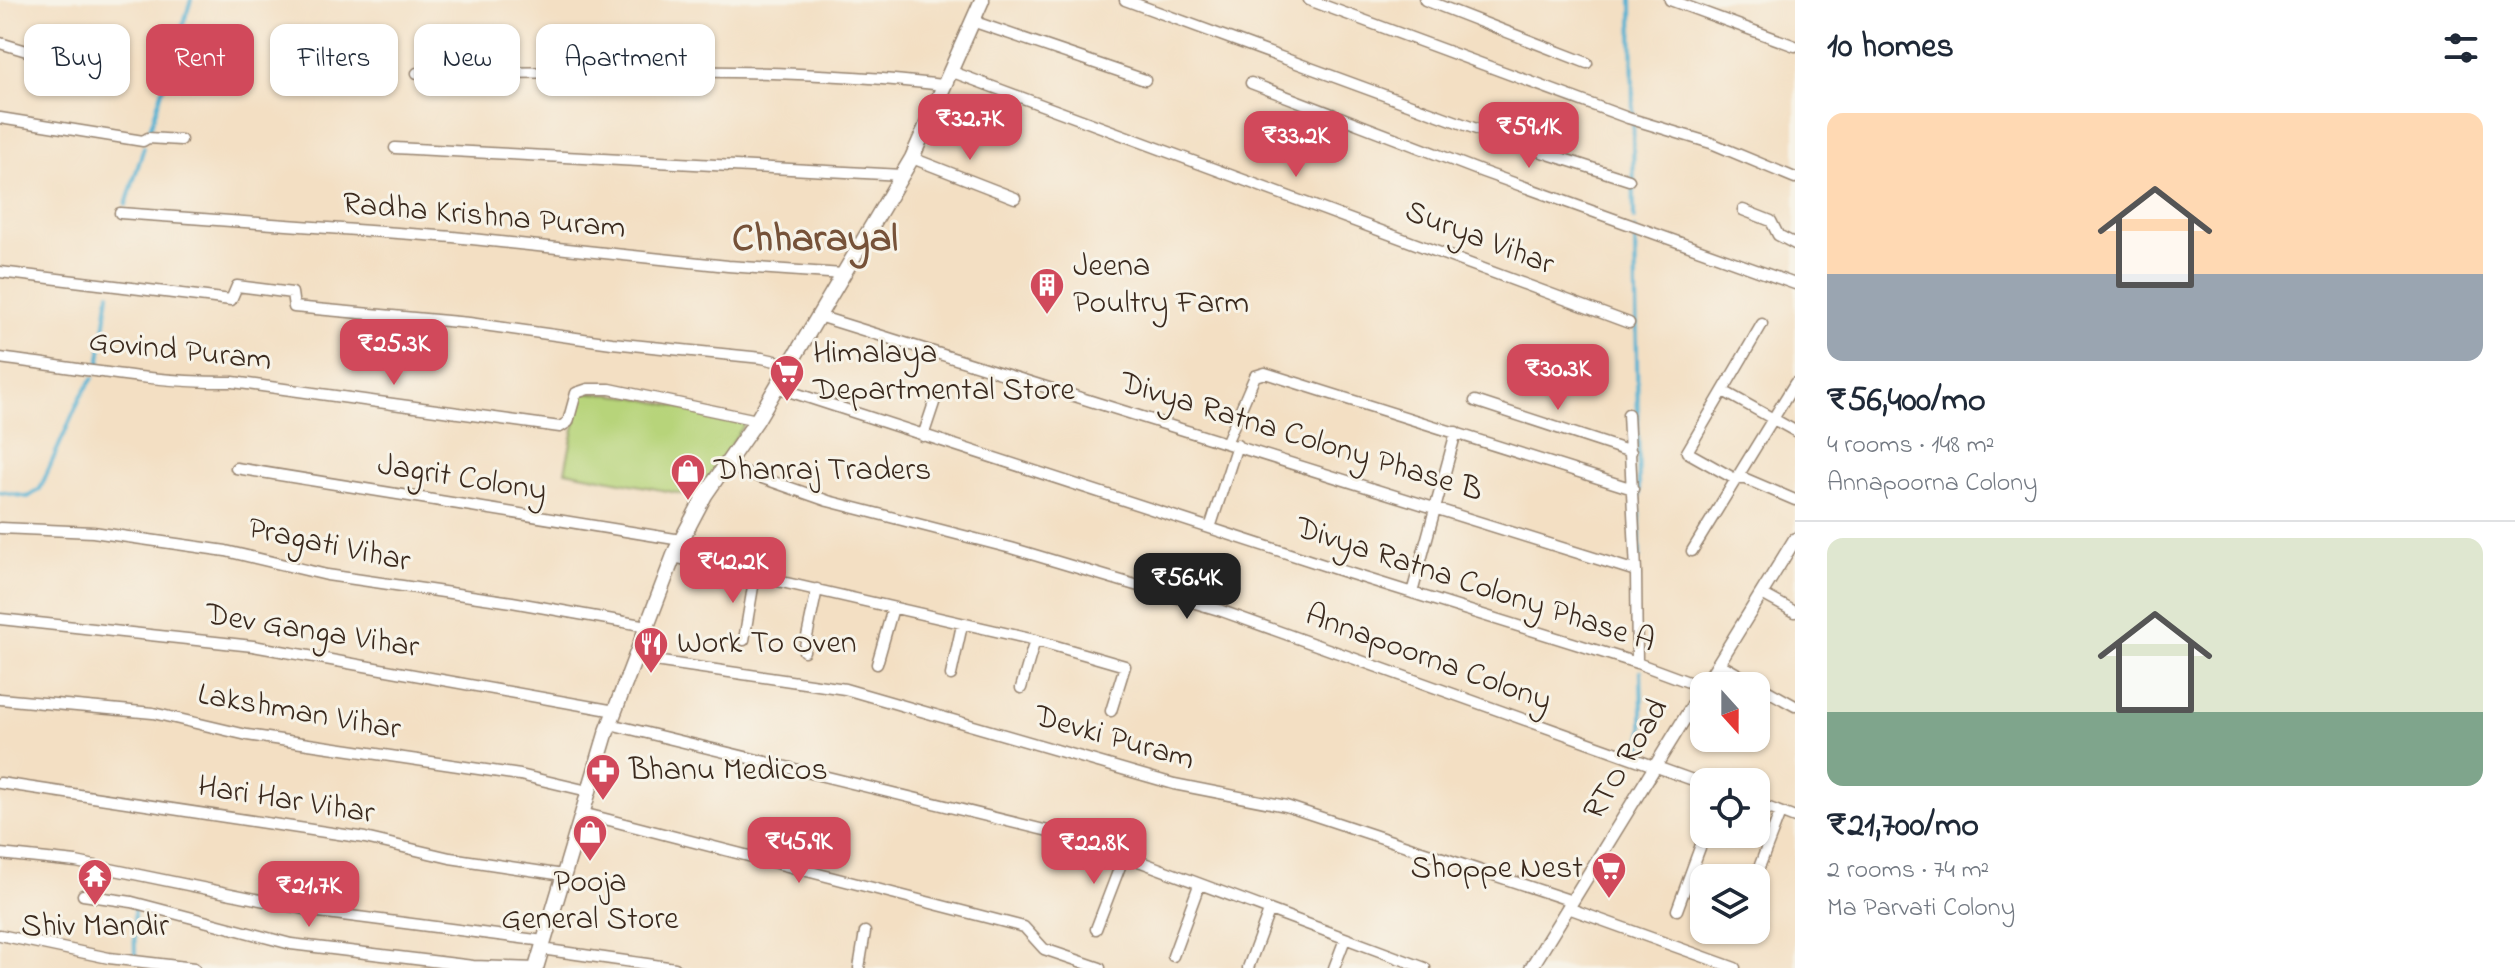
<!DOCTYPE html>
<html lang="en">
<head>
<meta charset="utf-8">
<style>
  :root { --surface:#fff; --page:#f6f6f7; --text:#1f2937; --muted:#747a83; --line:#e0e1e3; --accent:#d1495b }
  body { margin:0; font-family:"Indie Flower",sans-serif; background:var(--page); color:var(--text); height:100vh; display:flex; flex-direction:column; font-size:30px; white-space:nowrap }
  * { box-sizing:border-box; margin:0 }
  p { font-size:26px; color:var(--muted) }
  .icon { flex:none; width:44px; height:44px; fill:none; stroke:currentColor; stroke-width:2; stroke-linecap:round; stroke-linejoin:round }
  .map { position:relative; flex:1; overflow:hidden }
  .details { display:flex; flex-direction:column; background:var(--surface); width:720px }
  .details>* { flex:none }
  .hud { position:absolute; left:24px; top:24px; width:760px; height:72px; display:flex; gap:16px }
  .needle { width:52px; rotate:159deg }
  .tools { position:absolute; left:1690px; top:672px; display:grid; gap:16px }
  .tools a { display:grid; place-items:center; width:80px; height:80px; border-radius:16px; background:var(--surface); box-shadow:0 2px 6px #0004; font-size:40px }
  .price { position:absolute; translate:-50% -68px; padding:0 18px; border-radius:16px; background:var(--accent); color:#fff; font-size:26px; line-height:52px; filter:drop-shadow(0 2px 4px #0008) }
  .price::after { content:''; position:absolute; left:50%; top:48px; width:24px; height:18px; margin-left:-12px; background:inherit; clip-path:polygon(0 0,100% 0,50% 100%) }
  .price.current { background:#222; color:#fff }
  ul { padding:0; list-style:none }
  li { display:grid; align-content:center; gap:16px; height:424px; padding:0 32px }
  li+li { border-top:2px solid var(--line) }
  li span { display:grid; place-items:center; height:248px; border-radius:16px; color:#555 }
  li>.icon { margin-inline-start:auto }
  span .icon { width:144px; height:144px; fill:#fffc; stroke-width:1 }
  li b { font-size:34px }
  h2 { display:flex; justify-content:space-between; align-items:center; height:96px; padding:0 32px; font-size:34px }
  .pill { padding:0 28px; border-radius:16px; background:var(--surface); box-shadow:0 2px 6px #0004; font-size:28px; line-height:72px }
  .pill.current { background:var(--accent); color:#fff }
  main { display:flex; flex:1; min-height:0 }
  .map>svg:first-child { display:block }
</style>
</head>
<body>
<main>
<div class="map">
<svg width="1795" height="968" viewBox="0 0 1795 968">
  <rect width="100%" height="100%" fill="#f7f3e8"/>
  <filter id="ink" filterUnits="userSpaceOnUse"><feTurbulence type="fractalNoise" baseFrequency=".0125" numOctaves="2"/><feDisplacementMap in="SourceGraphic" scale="16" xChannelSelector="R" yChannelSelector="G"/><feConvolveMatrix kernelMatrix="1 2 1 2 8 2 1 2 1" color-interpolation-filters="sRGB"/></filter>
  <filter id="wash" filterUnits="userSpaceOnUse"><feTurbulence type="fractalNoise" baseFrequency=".006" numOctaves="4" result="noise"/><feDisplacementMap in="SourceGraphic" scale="32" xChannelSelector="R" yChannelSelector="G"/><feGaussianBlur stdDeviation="1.8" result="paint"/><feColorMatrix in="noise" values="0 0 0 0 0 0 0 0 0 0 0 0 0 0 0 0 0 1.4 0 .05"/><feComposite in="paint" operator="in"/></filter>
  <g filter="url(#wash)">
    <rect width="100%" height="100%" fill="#f3dfc3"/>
    <path fill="#b7d47a" stroke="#797f4c" stroke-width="2" d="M582,392l52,5 112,25 -49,75 -132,-26z"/>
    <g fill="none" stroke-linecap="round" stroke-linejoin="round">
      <path stroke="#53b1d2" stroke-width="4" d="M1632,0l1,114
        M1633,125l1,94
        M149,132l42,-132
        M126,205l18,-58
        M1635,229l5,328
        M99,367l10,-74
        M0,492l28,5 12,-8 40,-91 13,-20
        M1641,671l2,83
        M134,908l1,48"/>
    </g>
  </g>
  <g filter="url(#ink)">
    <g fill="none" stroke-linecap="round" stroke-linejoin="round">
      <g stroke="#978470" stroke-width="13">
        <path id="minor" d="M1125,0l395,145 109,35
          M1309,0l319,118 83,25 84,35
          M1425,0l162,63
          M1670,0l125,46
          M972,21l173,59
          M0,43l63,19
          M950,71l679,252
          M417,73c175,1 352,-9 526,12
          M1251,83l232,89 312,112
          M0,118l143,23 5,-3 33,2
          M395,148l507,27
          M912,158l103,40
          M1743,210l28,11 7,14 17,9
          M120,213l333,24 275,29 115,8
          M0,272l231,28 6,-14 55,7 2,14 175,16 143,20 150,15 27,6
          M818,316l818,255 1,92
          M1762,324l-75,128 48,27h11l49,21
          M0,358c78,10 154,25 233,24l327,45 8,-5 8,-29 12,-4h22l147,31
          M776,387l566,184 295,92 65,24
          M1725,392l70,39
          M1475,401l156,51
          M1628,414l8,157
          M923,436l13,-39
          M1227,441l28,-65 10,-3 368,116
          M725,465l103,36 183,47 208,62 485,174
          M236,468l445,72
          M0,528l93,4 133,19 101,24 185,27 135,24
          M1210,528l27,-83
          M1692,551l103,-168
          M673,557l362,83 90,26 -14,45
          M1412,593l44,-161
          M1762,594l33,18
          M0,619l253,27 362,65
          M744,640l11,-65
          M804,651l13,-62
          M634,658l211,31 329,95 112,22 286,95
          M1718,663l77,43
          M877,664l16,-56
          M951,675l11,-50
          M1021,688l14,-48
          M0,699l153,14 94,22 273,40 68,16
          M610,724l467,114 348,130
          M0,783l365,55 85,20 113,17
          M1756,803l39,15
          M582,813l442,114 20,22 56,19
          M0,854l76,8 243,50 225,29
          M1755,878l25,-65
          M83,895l49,7 159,42 182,22 63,2
          M1568,908l167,60
          M1677,910l28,-76
          M1096,929l28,-73
          M1734,932l1,-2
          M0,935l109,23 85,10
          M541,949l134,19
          M1173,956l26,-71
          M859,968l6,-36
          M1248,968l21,-57
          M1334,968l11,-29"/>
      </g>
      <g stroke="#978470" stroke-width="15">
        <path id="tertiary" d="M1531,968l264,-429"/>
      </g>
      <g stroke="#978470" stroke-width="17">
        <path id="secondary" d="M536,968l70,-234 70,-184 29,-55 52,-75 155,-262 70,-158"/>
      </g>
      <use href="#minor" stroke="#fff" stroke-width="10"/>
      <use href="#tertiary" stroke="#fff" stroke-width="12"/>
      <use href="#secondary" stroke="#fff" stroke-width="14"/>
    </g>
  </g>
  <defs>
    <g id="building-pin" transform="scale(1.8)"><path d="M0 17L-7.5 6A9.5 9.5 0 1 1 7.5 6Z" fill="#d1495b" stroke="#f7f3e8"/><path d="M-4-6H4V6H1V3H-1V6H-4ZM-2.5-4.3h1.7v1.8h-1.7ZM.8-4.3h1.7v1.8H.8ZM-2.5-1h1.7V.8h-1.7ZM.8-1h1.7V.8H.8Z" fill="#fff"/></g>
    <g id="supermarket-pin" transform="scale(1.8)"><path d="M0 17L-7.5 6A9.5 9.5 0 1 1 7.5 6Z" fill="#d1495b" stroke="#f7f3e8"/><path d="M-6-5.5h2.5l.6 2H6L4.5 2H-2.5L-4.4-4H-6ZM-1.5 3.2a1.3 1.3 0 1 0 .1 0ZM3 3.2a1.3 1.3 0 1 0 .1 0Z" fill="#fff"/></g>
    <g id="shop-pin" transform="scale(1.8)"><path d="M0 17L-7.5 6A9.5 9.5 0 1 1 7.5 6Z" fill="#d1495b" stroke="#f7f3e8"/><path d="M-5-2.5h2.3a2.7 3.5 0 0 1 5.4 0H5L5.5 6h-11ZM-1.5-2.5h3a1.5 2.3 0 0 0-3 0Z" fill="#fff"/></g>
    <g id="restaurant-pin" transform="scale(1.8)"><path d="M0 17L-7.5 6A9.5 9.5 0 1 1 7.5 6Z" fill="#d1495b" stroke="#f7f3e8"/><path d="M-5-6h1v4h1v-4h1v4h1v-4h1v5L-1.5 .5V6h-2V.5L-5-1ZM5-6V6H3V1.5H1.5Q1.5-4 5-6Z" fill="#fff"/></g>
    <g id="pharmacy-pin" transform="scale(1.8)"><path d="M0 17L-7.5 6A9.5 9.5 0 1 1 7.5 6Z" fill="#d1495b" stroke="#f7f3e8"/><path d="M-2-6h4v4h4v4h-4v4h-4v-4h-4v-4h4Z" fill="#fff"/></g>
    <g id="temple-pin" transform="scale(1.8)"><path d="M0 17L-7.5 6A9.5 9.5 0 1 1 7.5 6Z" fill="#d1495b" stroke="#f7f3e8"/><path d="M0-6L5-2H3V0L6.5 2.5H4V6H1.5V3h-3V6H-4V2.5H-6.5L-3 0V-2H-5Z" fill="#fff"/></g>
  </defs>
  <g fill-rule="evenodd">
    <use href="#building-pin" x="1047" y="285"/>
    <use href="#supermarket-pin" x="787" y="372"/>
    <use href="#shop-pin" x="688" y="471"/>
    <use href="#restaurant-pin" x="651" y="644"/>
    <use href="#pharmacy-pin" x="603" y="771"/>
    <use href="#shop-pin" x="590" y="832"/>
    <use href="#supermarket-pin" x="1609" y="869"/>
    <use href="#temple-pin" x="95" y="876"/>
  </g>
  <g text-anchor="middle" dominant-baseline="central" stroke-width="6" stroke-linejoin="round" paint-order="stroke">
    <g font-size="32" fill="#3b2a1e" stroke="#f7f3e8">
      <text transform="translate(484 217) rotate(5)">Radha Krishna Puram</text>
      <text transform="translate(1479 239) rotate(21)">Surya Vihar</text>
      <text transform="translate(180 352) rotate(6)">Govind Puram</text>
      <text transform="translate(1301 438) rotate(17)">Divya Ratna Colony Phase B</text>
      <text transform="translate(462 479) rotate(9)">Jagrit Colony</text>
      <text transform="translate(329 546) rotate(12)">Pragati Vihar</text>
      <text transform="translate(1475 586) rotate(18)">Divya Ratna Colony Phase A</text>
      <text transform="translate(312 632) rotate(9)">Dev Ganga Vihar</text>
      <text transform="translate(1428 659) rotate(20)">Annapoorna Colony</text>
      <text transform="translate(299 713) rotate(10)">Lakshman Vihar</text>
      <text transform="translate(1114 739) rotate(16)">Devki Puram</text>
      <text transform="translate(1627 760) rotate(-59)">RTO Road</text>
      <text transform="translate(286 801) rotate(9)">Hari Har Vihar</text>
    </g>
    <g font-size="32" fill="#3b2a1e" stroke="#f7f3e8" text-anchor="start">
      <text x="1073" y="267">Jeena<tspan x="1073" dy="37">Poultry Farm</tspan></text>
      <text x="813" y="354">Himalaya<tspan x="813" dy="37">Departmental Store</tspan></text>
      <text x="714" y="471">Dhanraj Traders</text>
      <text x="677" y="644">Work To Oven</text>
      <text x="629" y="771">Bhanu Medicos</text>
      <text x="1583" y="869" text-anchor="end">Shoppe Nest</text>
      <text x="590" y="883" text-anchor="middle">Pooja<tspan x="590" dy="37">General Store</tspan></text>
      <text x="95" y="927" text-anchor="middle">Shiv Mandir</text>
    </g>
    <g font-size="40" font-weight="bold" fill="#765239" stroke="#f7f3e8">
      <text x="815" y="240">Chharayal</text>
    </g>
  </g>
</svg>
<div class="tools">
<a><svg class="needle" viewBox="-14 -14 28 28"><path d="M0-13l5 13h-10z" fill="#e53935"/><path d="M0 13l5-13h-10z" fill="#747a83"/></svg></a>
<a><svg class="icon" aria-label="locate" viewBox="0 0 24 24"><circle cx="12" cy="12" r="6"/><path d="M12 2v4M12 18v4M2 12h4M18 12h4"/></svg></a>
<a><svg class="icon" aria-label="layers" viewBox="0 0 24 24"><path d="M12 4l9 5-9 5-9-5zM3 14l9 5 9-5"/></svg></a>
</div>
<b class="price" style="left:970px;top:162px">₹32.7K</b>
<b class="price" style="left:1529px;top:170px">₹59.1K</b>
<b class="price" style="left:1296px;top:179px">₹33.2K</b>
<b class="price" style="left:394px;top:387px">₹25.3K</b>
<b class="price" style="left:1558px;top:412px">₹30.3K</b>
<b class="price" style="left:733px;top:605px">₹42.2K</b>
<b class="price current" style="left:1187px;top:621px">₹56.4K</b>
<b class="price" style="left:799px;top:885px">₹45.9K</b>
<b class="price" style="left:1094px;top:886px">₹22.8K</b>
<b class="price" style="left:309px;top:929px">₹21.7K</b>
<div class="hud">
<a class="pill">Buy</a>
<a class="pill current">Rent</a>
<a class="pill">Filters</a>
<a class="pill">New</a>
<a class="pill">Apartment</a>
</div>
</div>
<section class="details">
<h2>10 homes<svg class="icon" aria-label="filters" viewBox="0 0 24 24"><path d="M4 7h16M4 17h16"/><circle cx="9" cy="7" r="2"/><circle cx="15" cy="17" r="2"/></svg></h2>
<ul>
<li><span style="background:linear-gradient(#ffd9b3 65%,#9aa5b1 0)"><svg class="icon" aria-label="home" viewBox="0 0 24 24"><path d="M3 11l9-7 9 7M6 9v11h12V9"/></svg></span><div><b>₹56,400/mo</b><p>4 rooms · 148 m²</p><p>Annapoorna Colony</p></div></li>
<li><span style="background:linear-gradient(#dfe7d0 70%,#7fa58c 0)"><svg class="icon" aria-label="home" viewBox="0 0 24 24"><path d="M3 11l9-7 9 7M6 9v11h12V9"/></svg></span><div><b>₹21,700/mo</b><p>2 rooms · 74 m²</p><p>Ma Parvati Colony</p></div></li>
</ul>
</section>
</main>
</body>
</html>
